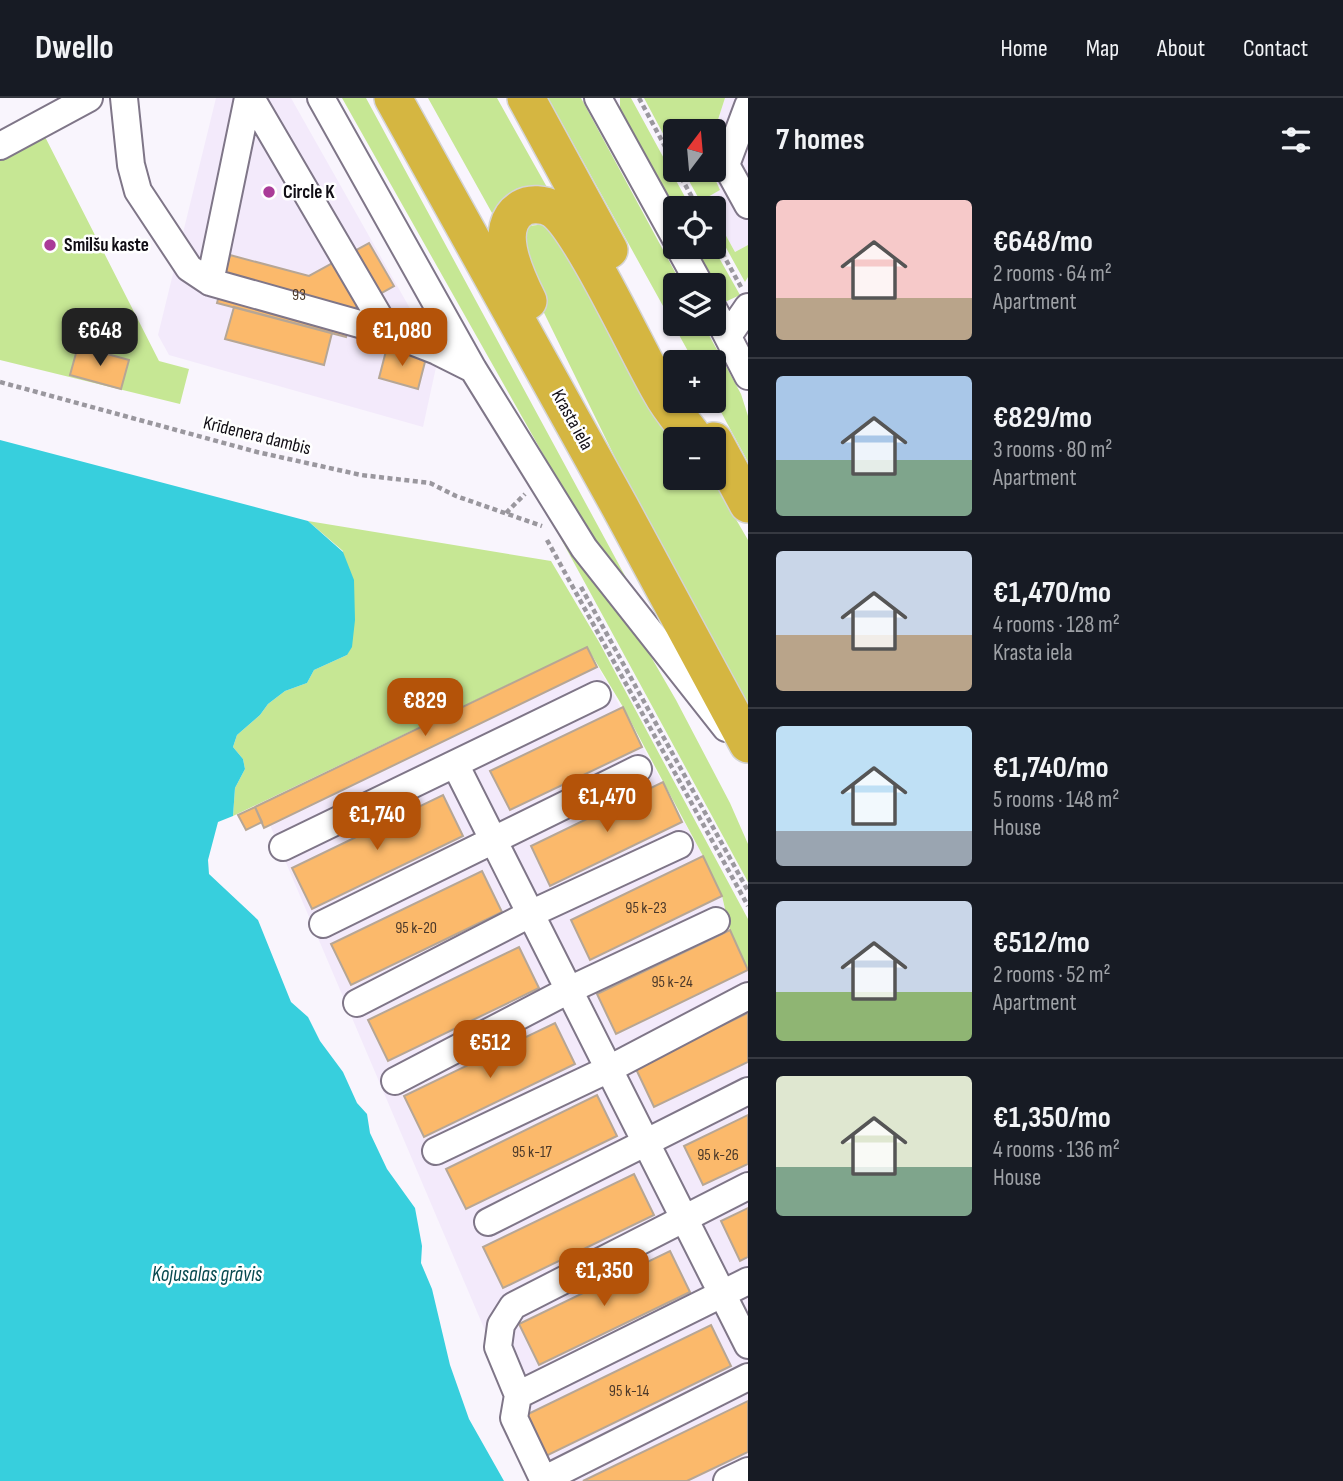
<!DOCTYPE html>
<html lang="en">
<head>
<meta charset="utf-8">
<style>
  :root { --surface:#171b24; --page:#20242c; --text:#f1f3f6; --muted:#9ea1a6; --line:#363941; --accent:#b45309 }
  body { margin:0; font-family:"Sofia Sans Condensed",sans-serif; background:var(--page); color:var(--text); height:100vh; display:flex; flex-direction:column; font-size:26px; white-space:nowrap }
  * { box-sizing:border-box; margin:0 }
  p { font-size:23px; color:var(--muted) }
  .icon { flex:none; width:38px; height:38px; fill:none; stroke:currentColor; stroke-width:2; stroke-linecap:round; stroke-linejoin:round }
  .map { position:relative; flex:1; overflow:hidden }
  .sheet { display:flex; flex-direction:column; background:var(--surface); width:595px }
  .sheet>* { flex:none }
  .needle { width:46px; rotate:16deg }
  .buttons { position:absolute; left:663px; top:21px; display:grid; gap:14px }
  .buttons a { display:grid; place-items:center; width:63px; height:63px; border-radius:7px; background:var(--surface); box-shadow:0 2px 5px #0004; font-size:35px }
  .price { position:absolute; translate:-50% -60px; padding:0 16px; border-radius:14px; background:var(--accent); color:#fff; font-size:23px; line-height:46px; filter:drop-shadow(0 2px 4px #0008) }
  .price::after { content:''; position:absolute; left:50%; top:42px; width:21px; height:16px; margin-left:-10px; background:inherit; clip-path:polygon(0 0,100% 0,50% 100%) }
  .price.selected { background:#222; color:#fff }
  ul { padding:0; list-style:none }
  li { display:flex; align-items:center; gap:21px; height:175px; padding:0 28px }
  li+li { border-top:2px solid var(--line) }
  li span { display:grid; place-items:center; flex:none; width:196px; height:140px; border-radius:7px; color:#555 }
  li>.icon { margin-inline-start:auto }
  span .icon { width:84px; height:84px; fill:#fffc; stroke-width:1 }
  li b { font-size:30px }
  h2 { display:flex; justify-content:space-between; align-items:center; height:84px; padding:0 28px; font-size:30px }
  header { display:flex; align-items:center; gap:42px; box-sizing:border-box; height:98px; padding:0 35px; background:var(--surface); border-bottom:2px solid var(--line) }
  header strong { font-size:33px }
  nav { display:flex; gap:38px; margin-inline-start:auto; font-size:24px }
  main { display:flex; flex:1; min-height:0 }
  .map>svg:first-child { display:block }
</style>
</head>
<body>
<header>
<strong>Dwello</strong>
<nav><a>Home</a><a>Map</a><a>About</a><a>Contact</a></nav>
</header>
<main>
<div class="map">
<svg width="748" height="1383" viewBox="0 0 748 1383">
  <rect width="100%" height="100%" fill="#f9f5fd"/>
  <path fill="#f3eafb" d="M216,0h75l147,260 -15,69 -254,-72 -11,-20z
    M725,0h23v147l-13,7 -21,-38v-6h-3l-5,-10 13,-8 -8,-20h3v-38z
    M587,549l116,209 19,40 8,34 18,39v512h-193l-40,-80 -254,-597z"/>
  <path fill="#c6e794" d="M342,0h24l264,487 -48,-62z
    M428,0h69l51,91 -43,13 -13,11z
    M548,0h33l101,187h-6v39h27l38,70 7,22v46l-34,-63v-37h-20z
    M620,0h11l60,110h-15l-1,10 -55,-102z
    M644,0h81l-11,34 -38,-1 -1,25z
    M39,27l120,236 30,8 -9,35 -180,-44v-229z
    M683,72h28l9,20 -14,8 5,10h-7z
    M714,116l21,38 13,-7v32l-3,5 -31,-56z
    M547,126l11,3 118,212v39h36l36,62v174l-61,-110 -165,-336 -2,-32 8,-10z
    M691,149h22l27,48 -15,7 -6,-4z
    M537,397l106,148 33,57 54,103 18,41v38z
    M308,423l243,40 48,81 149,277v50l-18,-39 -8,-34 -19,-40 -80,-149 -36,-60 -354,169 2,-28 10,-19 -2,-10 -10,-12 4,-12 23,-20 8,-11 17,-13 22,-8 7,-13 33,-15 -4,-104z"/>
  <path fill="#37cfdd" d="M0,342l308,81 35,31 11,28 1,40 -3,27 -5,8 -33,15 -7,13 -22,8 -17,13 -8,11 -23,20 -4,12 10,12 2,10 -10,19 -2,28 -15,6 -10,38 1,14 49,46 33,82 17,15 12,24 23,31 14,31 10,11 3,19 17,36 28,39 7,38 -1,17 11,26 18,76 19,54 35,62h-504z"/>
  <path fill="#fbb96b" stroke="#b6a695" stroke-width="2" d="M369,145l25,43 -41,23 -7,28 -129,-34 13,-48 79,21z
    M234,209l98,26 -8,32 -99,-26z
    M78,248l51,14 -8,29 -51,-14z
    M387,249l39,11 -8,31 -39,-11z
    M587,549l10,20 -333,161 -9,-21z
    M623,609l19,40 -132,63 -20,-39z
    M663,684l19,40 -132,64 -19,-40z
    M443,697l20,41 -151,73 -20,-41z
    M255,709l7,15 -16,8 -8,-15z
    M703,758l19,40 -132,64 -19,-40z
    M482,773l20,41 -151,73 -20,-41z
    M730,832l18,40 -132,64 -19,-40z
    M519,849l20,41 -151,73 -20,-41z
    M748,915v49l-94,45 -19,-40z
    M555,925l20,41 -151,73 -20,-41z
    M597,997l20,41 -151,73 -20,-40z
    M748,1017v49l-45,21 -19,-39z
    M634,1076l20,41 -151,73 -20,-41z
    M748,1110v49l-8,4 -19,-40z
    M670,1153l20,41 -151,73 -20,-41z
    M711,1227l20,41 -185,90 -20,-41z
    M748,1303v51l-61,29h-104z"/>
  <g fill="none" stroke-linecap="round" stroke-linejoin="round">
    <g stroke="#7f7688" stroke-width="30">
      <path id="minor" d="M124,0l7,67 7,26 51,77 21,14
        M248,0l-38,184 178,50
        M251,0l137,234 49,19 36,18
        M321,0l152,271 111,179 142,180
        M598,0l78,141
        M748,8l-22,59 22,40
        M0,48l89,-48
        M679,149l21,38
        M714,212l34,66
        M728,238l20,-29
        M455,666l293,581
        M283,749l314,-152
        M323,826l315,-155
        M357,905l173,-89 149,-69
        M395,983l174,-91 147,-69
        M436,1053l173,-82 139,-73
        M488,1124l260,-131
        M518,1297l230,-114
        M543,1382l205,-103
        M544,1383l-30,-63 4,-23 -20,-48 3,-22 12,-19 235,-120
        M727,1383l21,-10"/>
    </g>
    <g stroke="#d4d4d5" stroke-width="40">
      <path id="highway" d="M393,0l227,409 128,237
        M526,0l83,152
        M528,203c-12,-24 -37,-74 -6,-93 8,-5 22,-4 31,1 27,17 87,148 108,183 9,17 23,32 34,47
        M714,343l34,63"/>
    </g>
    <path stroke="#9a979e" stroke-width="4.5" stroke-dasharray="5 3.5" stroke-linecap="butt" d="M639,0l37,69
      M677,72l21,38
      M714,140l27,49
      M0,284l257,70 104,23 69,8 26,13 86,30
      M506,415l19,-19
      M547,442l201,366
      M581,489l167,304"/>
    <use href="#minor" stroke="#fff" stroke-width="26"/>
    <use href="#highway" stroke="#d5b641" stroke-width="37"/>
  </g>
  <g fill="#aa3b98" stroke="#fff" stroke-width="2.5">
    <circle cx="269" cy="94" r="7"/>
    <circle cx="50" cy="147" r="7"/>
  </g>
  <g text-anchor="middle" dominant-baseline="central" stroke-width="5" stroke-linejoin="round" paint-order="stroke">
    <g font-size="16" fill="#4c392a">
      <text x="299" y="197">93</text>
      <text x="646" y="810">95 k-23</text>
      <text x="416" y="830">95 k-20</text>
      <text x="672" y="884">95 k-24</text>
      <text x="532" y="1054">95 k-17</text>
      <text x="718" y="1057">95 k-26</text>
      <text x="629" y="1293">95 k-14</text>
    </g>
    <g font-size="19" font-weight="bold" fill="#110e15" stroke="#fff" text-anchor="start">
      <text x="283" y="94">Circle K</text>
      <text x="64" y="147">Smilšu kaste</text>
    </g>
    <g font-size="19" fill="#110e15" stroke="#fff">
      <text transform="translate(572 322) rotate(61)">Krasta iela</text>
      <text transform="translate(257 338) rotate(14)">Krīdenera dambis</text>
    </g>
    <g font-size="21" font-style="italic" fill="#07494f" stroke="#fff">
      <text x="207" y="1176">Kojusalas grāvis</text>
    </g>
  </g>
</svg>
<div class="buttons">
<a><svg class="needle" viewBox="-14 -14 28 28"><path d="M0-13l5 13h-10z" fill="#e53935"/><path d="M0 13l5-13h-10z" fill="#9ea1a6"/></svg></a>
<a><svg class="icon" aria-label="locate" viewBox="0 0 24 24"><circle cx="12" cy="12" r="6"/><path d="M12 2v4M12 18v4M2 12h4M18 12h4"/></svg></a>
<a><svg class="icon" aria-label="layers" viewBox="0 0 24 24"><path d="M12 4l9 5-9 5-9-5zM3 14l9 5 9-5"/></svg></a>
<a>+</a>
<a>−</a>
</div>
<b class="price selected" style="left:100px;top:270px">€648</b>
<b class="price" style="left:402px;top:270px">€1,080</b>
<b class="price" style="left:425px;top:640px">€829</b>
<b class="price" style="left:607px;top:736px">€1,470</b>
<b class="price" style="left:377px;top:754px">€1,740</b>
<b class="price" style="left:490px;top:982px">€512</b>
<b class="price" style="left:604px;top:1210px">€1,350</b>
</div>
<section class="sheet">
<h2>7 homes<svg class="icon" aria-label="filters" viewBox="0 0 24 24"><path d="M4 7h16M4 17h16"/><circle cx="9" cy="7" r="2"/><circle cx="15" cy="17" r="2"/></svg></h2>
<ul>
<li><span style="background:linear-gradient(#f6c9c9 70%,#b9a48a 0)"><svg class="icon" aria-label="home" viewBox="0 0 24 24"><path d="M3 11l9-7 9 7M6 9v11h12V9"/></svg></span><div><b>€648/mo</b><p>2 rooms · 64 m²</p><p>Apartment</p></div></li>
<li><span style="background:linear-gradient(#a9c7e8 60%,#7fa58c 0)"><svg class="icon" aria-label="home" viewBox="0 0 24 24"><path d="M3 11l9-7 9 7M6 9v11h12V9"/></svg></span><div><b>€829/mo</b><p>3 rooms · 80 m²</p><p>Apartment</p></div></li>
<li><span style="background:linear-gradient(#c9d6e8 60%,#b9a48a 0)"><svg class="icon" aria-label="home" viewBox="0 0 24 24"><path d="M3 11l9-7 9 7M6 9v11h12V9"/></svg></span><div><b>€1,470/mo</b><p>4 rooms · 128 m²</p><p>Krasta iela</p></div></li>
<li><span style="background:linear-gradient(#bfe0f5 75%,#9aa5b1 0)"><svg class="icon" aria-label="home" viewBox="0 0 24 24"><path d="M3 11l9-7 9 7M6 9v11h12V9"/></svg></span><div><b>€1,740/mo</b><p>5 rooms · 148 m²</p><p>House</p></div></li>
<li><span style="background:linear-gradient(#c9d6e8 65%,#8fb573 0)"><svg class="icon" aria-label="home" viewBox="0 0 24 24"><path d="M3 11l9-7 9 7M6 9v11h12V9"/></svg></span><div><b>€512/mo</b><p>2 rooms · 52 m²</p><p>Apartment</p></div></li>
<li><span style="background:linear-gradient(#dfe7d0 65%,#7fa58c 0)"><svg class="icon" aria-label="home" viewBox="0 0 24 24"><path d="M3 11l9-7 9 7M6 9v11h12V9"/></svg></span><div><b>€1,350/mo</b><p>4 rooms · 136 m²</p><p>House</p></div></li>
</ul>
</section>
</main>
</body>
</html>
